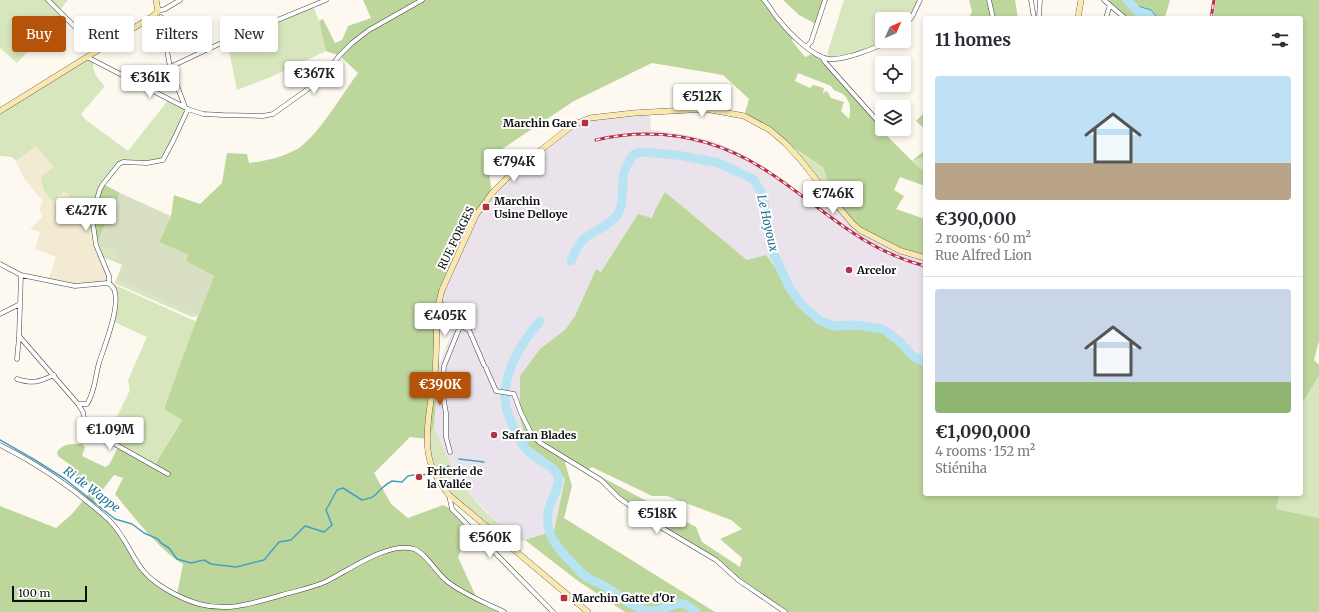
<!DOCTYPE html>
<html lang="en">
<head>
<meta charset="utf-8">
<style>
  :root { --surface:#fff; --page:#f2f2f3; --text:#2b2b33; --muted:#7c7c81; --line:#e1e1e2; --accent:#b45309 }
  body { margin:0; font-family:Merriweather,serif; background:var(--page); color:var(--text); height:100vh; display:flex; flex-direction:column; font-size:15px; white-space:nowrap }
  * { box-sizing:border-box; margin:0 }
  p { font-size:13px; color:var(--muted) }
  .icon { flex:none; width:22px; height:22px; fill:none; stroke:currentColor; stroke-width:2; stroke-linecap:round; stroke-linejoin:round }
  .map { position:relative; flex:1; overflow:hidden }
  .drawer { position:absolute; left:923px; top:16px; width:380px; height:480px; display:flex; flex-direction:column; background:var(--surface); border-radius:4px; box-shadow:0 2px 6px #0003 }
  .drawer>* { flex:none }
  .banner { position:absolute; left:12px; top:16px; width:380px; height:36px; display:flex; gap:8px }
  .needle { width:26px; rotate:45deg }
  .buttons { position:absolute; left:875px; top:12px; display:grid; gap:8px }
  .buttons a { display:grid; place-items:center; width:36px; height:36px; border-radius:4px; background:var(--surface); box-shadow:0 2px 6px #0003; font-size:20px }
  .scale { position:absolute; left:12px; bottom:10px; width:75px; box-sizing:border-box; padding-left:4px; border:2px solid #0e0e0e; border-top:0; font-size:11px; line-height:14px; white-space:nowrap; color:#0e0e0e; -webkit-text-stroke:3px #fff; paint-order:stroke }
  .price { position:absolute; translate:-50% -34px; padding:0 9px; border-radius:4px; background:#fff; color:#222; font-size:13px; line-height:26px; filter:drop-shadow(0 1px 2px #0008) }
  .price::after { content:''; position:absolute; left:50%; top:24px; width:12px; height:9px; margin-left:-6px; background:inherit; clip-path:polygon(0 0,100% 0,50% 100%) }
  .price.selected { background:var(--accent); color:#fff }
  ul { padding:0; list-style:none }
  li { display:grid; align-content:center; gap:8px; height:212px; padding:0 12px }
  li+li { border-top:1px solid var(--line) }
  li span { display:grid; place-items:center; height:124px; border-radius:4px; color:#555 }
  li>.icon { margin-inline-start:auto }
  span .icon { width:72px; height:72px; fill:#fffc; stroke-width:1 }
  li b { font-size:17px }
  h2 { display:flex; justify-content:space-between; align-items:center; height:48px; padding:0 12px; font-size:17px }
  .chip { padding:0 14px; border-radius:4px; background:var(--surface); box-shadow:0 2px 6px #0003; font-size:14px; line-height:36px }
  .chip.selected { background:var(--accent); color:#fff }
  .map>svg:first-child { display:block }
</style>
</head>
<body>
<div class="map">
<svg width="1319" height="612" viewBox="0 0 1319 612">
  <rect width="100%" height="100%" fill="#fef9f0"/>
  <path fill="#eae3ec" d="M650,112l1,18 32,4 30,7 25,11 41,25 31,23 14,-11 101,69v104l-12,-6 -13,-14 -45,-17 -21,1 -15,-6 -18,-16 -35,-48 -19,4 -82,-68 -13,26 -14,-4 -37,58 -5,-3 -21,47 -10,14 -37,116 24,17 13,16 -11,52 -34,11 -26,-23 -21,-21 -15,-20 -13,-25 -11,-27 5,-60 19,-50 -11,-4 -9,-9 38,-88 16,-22 81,-68 17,-7z"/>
  <path fill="#f2ebd1" d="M36,146l18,21 11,23 22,26 22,65 -34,5 -27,-5 8,-24 -21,-8 5,-17 -10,-3 13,-13 -4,-6 4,-9 -18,-21 -9,-19z"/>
  <path fill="#d7e6bc" d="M0,0h68l-9,11 4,4 -46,48 -17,-15z
    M844,0h76l-8,17 -8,8v-6h-22v22h6l-7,5 -50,14 -4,-6z
    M313,5l6,16 7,30 -55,26 -34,13 -10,-49z
    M87,57l7,4c-3,11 4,18 11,25l-24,28 5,6 42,31 41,-52 19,10 -25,51 -40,3 -18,18 -10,55 -11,-17 3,-3 -22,-25 -13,10 -8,-10 -3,-14 13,-10 -18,-21 -20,15 -4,-4 -12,-1v-45z
    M785,143l38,24 9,26 -3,3z
    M925,157v16l-13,-12z
    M96,245l20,8 -3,8 -12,-4z
    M116,280l82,36 -6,1 -78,-34z
    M115,285l82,37 -33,87 18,10 -28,47 -48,-27 24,-49 -2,-10 19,-43 -35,-16 3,-9 -1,-25z
    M1319,376v142l-43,-9 4,-15h21v-89z
    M434,426c10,26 21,50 38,71 14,17 32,31 48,45l-14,1 -43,-36 -25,-27 -11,-41z"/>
  <path fill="#bdd69c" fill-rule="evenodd" d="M363,0h401l29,35 -1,6 13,16 10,-4 8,5 59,68v3h2l5,9 23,23 13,-11v7l-13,4 13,12v13l-25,-9 -6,13 10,6 -8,13 29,10v39l-9,-2 -56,-26 -31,-34 3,-3 -9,-26 -79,-51 5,-17 -26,-24 -71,-12 -78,38 -87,58 5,34 -16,22 -38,88 1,63 -5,60 -7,13 -17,-2 -36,36 17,31 17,14 35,-13 9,4 20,21 -14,27 19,42 27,13h-504v-106l56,22 16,-14 18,-22 2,-7 -17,-10 -3,-9 -14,-10 -1,-4c6,-9 15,-8 25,-8l3,3 -3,9 23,11 4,-2 9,-18 36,19 28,-46 -18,-11 34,-93 16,-40 -29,-15 3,-6 -29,-13 12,-26 3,-21 26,9 22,-21 5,-30 20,1 2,9c17,-2 35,-6 50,-15 21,-15 43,-54 59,-75l-18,-17 -14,-5 -7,-30 4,-2 12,24 7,-3 6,-14 23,-8zM798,73l33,13c3,6 8,5 13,9 7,7 7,15 5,24l-8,-8 3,-9 -13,-4 -4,-7 -4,2 1,-5 -11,-3 -3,3 -15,-7zM114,475l9,3 -8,16c16,20 46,58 68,70l-6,30 -28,-17 -27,-43 -31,-29z
    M783,0h42l-9,24 -17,-9z
    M969,0h46l3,18h-49l3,-7z
    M1104,0h66l-5,17 -9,-1 -5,-6 -12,-4 -6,5 7,7h-15z
    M1216,0h103v341l-5,19 5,5v11l-18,29v-387h-88z
    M925,112v17l-9,-8z
    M103,184l17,9 -24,52 -1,-39z
    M665,192l82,68 19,-5 35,49 18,16 15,6 21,-1 28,4 17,13 13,14 12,6v132h355l-4,15 43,9v94h-534l-47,-32 -22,-20 -80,-49 -35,-31 -34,-20 -2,3 7,23 -8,32 151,94h-90l-47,-31 -53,-41 29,-9 11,-52 -13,-16 -24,-17 -8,-28v-42l20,-27 25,-19 10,-14 21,-47 5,3 37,-58 14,4 3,-8zM592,467l60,29h15l64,24 11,9 -22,10 22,19 -2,9 -38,-25 -6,-15 -108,-57z"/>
  <path fill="#d9dfc2" d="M120,193l51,23 -12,26 29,13 -2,6 28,15 -16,40 -82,-36 6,-15 -9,-4 3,-8 -20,-8z"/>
  <path fill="#b8e3f2" stroke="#44a1c3" d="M1131,4l20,6 5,6 -1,2h-15l-7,-6z"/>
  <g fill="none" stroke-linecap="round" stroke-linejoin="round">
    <path stroke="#44a1c3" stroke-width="1.5" d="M0,440l35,20 30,19 50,40 17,5 12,9 14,6 3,4 8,5 8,11 14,4 13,-3 7,4 25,3 28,-7 15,-18 12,-2 14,-14 19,6 8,-7 -6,-15 11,-20 6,-2 19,12c13,-3 10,-2 19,-11 3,-3 7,-6 11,-8l10,1 6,-6 6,-1
      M459,459l25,3
      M438,470l11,-4
      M423,475l7,-2"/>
    <path stroke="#b8e3f2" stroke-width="9" d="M1127,0l17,18
      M571,261c3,-7 7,-18 14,-23 11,-9 26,-12 34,-26 6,-12 2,-27 5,-39 1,-7 7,-14 10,-19l7,-2 36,3 42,8 34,16 10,16 9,55 17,37 12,17 18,16 15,6 21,-1 28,4 17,13 13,14 12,6
      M540,321c-18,21 -36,50 -35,78 0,10 7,26 12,34 2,5 5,12 9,16 7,9 29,17 32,27 2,10 -5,20 -8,29 -8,25 5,41 22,58 4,4 8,9 13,13 6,4 15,7 21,11 14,9 29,23 46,24 11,1 20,-10 32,-7 4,1 9,6 12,8"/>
    <g stroke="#414141" stroke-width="5">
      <path id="street" d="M48,0l36,36 13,15
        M764,0c6,6 9,14 15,20 10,13 34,37 50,39 8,1 17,-2 25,-4 12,-4 23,-7 34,-14
        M989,0l4,18
        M1031,0l3,18
        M1104,0l21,18
        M158,11l7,-2 15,-9
        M161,17l9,50 15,40
        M1039,18l1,-18
        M1106,18l4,-13
        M904,25l8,-8 8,-17
        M806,47l5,-5 14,-42
        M87,57l101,52 15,5 20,1 40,1 10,-2 49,-35 17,-23 13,-13 17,-13 53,-30
        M823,58l2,4 57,64
        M123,76l47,-9 47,-22 109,-45
        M884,129l3,4
        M0,264l21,11
        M107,283l-32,3 -54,-11 -2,61 59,68 5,8 2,13 5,5 78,44
        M438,303l27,11 -21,52 -2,24 4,23v24l4,15
        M0,314l20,-10
        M460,325l9,5 15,35
        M17,359l2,-22
        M486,368l10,23 18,3 7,19 10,20 8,9 62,38 18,18 38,27 59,35 22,20 47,32
        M17,379c16,5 22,3 37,-4
        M78,404h9c8,-12 8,-27 12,-41 4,-14 30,-74 8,-80l2,-2v-5l-13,-31 -3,-21 2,-18 5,-17 3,-5 16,-20 4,-2 24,1 16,-3 11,-21 14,-30
        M0,445c40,20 76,45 109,75 15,15 19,29 30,45 11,18 40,33 60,39 30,8 54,-1 83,-9 14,-4 29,-7 43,-13 23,-11 63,-41 89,-33 12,4 23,25 34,33 17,13 38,21 56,30
        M449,495l3,14 101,103"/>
    </g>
    <g stroke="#303030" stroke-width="6">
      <path id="secondary" d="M1078,18l3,-18
        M0,111l153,-95 5,-5 -2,-11
        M588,612l-139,-117c-11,-14 -19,-27 -21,-44 -3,-22 4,-56 7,-79 3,-27 -1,-56 7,-82l34,-75 16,-22 22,-22 59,-46 17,-7 44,-5 72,-4 38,7 26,14 15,13 14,15 35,44 19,22 7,6 27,14 14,7 24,7"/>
    </g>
    <use href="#street" stroke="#fff" stroke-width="4"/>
    <use href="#secondary" stroke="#f9e8b0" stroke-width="5.5"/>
    <g stroke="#b43047" stroke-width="3">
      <path id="rail" d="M1211,18l3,-18
        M596,140c62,-14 120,-3 174,33 53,35 90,76 155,93"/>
    </g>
    <use href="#rail" stroke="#fff" stroke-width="1.5" stroke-dasharray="4.5" stroke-linecap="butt"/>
  </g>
  <g fill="#b43047" stroke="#fff" stroke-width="1.5">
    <rect x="581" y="119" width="8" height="8" rx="2"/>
    <rect x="482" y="203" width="8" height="8" rx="2"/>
    <circle cx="849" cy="270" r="4"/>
    <circle cx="494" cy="435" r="4"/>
    <circle cx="419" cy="477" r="4"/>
    <rect x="560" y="594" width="8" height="8" rx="2"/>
  </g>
  <g text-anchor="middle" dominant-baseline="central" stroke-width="4" stroke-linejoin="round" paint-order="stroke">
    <g font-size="11" font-weight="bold" fill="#0e0e0e" stroke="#fff" text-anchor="start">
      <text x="577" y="123" text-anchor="end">Marchin Gare</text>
      <text x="494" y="201">Marchin<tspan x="494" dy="13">Usine Delloye</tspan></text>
      <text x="857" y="270">Arcelor</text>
      <text x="502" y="435">Safran Blades</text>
      <text x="427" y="471">Friterie de<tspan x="427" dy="13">la Vallée</tspan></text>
      <text x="572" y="598">Marchin Gatte d'Or</text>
    </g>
    <g font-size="11" fill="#0e0e0e" stroke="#fff">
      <text transform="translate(456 238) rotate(-64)">RUE FORGES</text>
    </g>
    <g font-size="12" font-style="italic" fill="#207297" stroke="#fff">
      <text transform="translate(768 223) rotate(77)">Le Hoyoux</text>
      <text transform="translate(92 489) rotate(37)">Ri de Wappe</text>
    </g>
  </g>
</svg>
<div class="buttons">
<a><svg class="needle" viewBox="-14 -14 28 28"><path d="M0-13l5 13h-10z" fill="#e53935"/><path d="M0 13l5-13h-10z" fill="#7c7c81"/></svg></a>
<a><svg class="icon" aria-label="locate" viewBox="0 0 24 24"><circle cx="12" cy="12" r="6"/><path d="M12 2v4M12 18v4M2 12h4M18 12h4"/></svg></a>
<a><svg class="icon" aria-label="layers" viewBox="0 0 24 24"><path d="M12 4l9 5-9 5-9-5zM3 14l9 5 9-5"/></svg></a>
</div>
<div class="scale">100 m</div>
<b class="price" style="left:314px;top:95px">€367K</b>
<b class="price" style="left:150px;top:99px">€361K</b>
<b class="price" style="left:702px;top:118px">€512K</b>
<b class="price" style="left:514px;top:183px">€794K</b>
<b class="price" style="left:833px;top:215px">€746K</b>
<b class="price" style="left:86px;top:232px">€427K</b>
<b class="price" style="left:445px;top:337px">€405K</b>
<b class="price selected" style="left:440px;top:406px">€390K</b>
<b class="price" style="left:110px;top:451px">€1.09M</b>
<b class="price" style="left:657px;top:535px">€518K</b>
<b class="price" style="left:490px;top:559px">€560K</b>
<div class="banner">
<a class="chip selected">Buy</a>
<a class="chip">Rent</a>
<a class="chip">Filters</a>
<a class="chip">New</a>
</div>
<section class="drawer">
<h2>11 homes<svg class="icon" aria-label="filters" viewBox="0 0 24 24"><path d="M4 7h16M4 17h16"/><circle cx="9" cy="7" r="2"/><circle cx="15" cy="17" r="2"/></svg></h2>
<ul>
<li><span style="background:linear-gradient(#bfe0f5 70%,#b9a48a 0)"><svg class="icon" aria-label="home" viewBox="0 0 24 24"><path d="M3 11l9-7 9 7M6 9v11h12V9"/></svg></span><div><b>€390,000</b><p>2 rooms · 60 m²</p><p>Rue Alfred Lion</p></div></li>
<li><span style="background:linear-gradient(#c9d6e8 75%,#8fb573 0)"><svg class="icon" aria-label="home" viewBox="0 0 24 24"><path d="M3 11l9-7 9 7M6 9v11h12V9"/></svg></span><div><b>€1,090,000</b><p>4 rooms · 152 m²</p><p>Stiéniha</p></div></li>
</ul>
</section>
</div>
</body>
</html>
